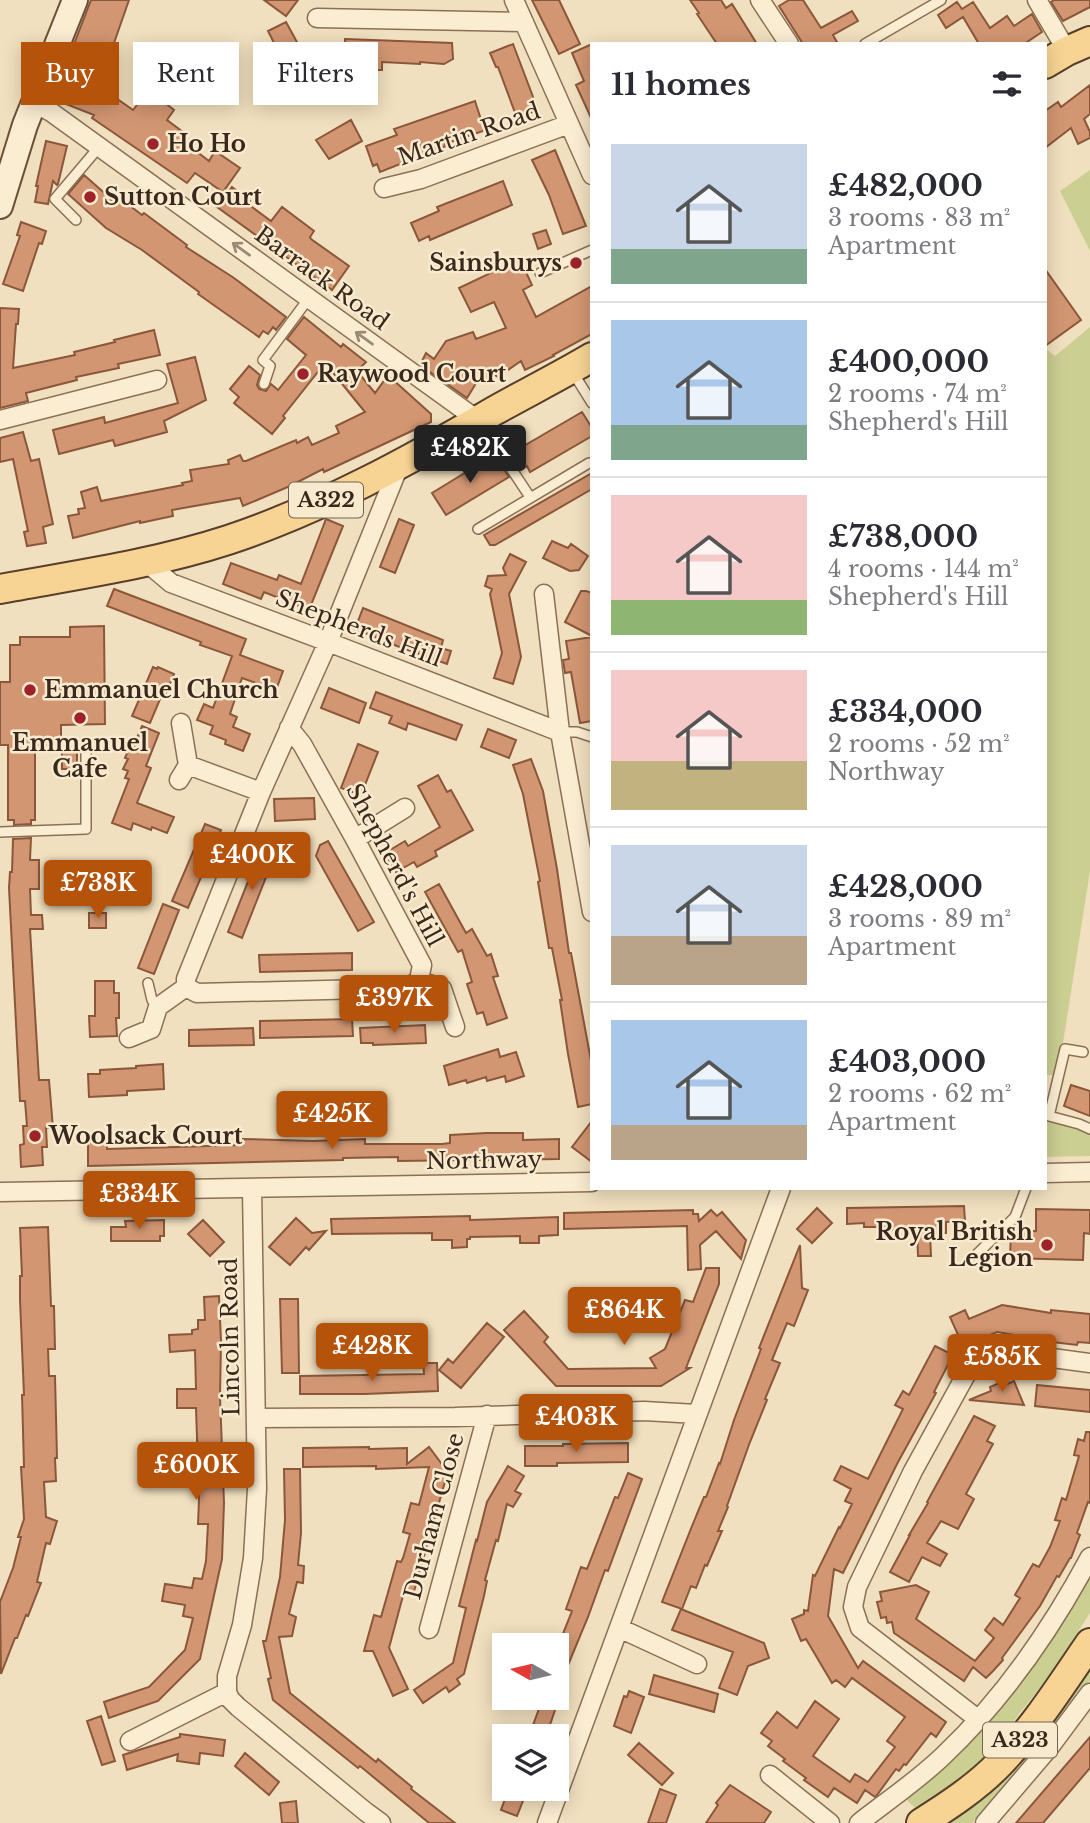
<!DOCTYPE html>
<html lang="en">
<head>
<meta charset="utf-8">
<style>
  :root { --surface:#fff; --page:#f7f7f7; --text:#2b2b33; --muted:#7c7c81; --line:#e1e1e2; --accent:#b45309 }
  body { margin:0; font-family:"Libre Baskerville",serif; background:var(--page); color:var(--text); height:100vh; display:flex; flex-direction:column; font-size:26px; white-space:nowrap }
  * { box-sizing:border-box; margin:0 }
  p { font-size:23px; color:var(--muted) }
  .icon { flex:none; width:38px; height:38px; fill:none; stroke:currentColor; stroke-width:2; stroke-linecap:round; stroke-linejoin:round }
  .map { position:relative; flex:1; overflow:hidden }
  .drawer { position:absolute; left:590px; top:42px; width:457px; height:1148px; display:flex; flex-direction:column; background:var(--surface); border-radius:0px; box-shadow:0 4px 18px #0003 }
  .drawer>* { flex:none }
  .hud { position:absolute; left:21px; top:42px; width:464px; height:63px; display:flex; gap:14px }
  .needle { width:46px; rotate:278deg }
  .tools { position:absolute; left:492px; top:1633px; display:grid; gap:14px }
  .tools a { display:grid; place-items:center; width:77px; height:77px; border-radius:0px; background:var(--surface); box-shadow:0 4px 18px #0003; font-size:35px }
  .price { position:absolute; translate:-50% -60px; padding:0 16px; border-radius:7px; background:var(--accent); color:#fff; font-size:23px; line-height:46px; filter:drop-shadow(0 2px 4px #0008) }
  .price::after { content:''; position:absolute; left:50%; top:42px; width:21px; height:16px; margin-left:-10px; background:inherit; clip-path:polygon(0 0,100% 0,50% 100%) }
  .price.on { background:#222; color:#fff }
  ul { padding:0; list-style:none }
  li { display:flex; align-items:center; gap:21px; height:175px; padding:0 21px }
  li+li { border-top:2px solid var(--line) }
  li span { display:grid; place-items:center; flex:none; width:196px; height:140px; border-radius:0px; color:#555 }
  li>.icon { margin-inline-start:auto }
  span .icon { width:84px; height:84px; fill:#fffc; stroke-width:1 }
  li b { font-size:30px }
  h2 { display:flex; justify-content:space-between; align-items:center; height:84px; padding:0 21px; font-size:30px }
  .pill { padding:0 24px; border-radius:0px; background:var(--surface); box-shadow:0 4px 18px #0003; font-size:24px; line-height:63px }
  .pill.on { background:var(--accent); color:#fff }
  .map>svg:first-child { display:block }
</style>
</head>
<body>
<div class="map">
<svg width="1090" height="1823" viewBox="0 0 1090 1823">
  <rect width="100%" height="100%" fill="#f1e0bf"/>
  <path fill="#cbcf92" d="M1090,170v81l-30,-60z
    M1090,327v544l-32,204h-13v-727l10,8z
    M1047,1121l29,7 14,7v21l-45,1v-30z
    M1090,1573v40l-38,59 -75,96 -62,40 -11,-11z
    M1090,1658v22l-18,27 -100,116h-26z"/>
  <path fill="#d29672" stroke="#8b573a" stroke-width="2" d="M91,0h38l-30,86 34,24 16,-20 25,20 -7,10 20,15 -4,6 26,20 6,-10 25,17 -17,24 -28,-19 -8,10 -95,-65 2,-3 -41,-16z
    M264,0h34l-12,16z
    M532,0h27l21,44 -21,10z
    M690,0h31l5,8 6,-4 25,40h-40l-20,-30 2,-1z
    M789,0h14l18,28 31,-17 6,10 -25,14 5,9h-35l-24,-38z
    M1054,0h36v7l-27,14 -12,-19z
    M957,2l5,7 11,-7 17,26 17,-12 7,10 18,-12 10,18 -18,12h-45l-16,-27 -17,11 -8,-13z
    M286,22l17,31 -19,10 -16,-32z
    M345,39l107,4 1,16 -9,5 -24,-2v2l-38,-2v8h-39v3l-35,1 -1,-24 38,-1z
    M513,44l25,66 -21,8 -19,-51h-2l-6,-14z
    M592,44v76l-16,-35 8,-4 -12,-28z
    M1090,85v29l-6,5 6,13v6l-12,6 -7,-16 -26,20v-37l13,-9 3,5z
    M475,101l9,28 -1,2 -38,13 1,2 -66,26 -3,-8 -4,2 -7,-20 31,-11 -3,-6z
    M351,120l11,21 -33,18 -13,-19z
    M46,141l21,5 -9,38 -1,1 -4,-4 -5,23 -13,-2 3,-16h-2z
    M555,150l31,76 -23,8 -14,-39 -17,-35z
    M84,175l33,29 4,-5 21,16 2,-2 43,32 -1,2 48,31 52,39 -10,13 -3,-3 -5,7 -5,-3 -4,6 -61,-43 1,-2 -57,-42 -36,-22 -38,-34z
    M503,181l9,24 -82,35 -1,-4 -10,5 -8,-18 28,-12 -2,-4z
    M232,187l18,14 -2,3 23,17 11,-14 32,24 -4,6 1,2 38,27 -17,24 -115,-83z
    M21,222l25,9 -4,13 -3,-1 -16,48 -20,-7 17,-48 -3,-1z
    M546,230l5,14 -13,5 -5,-15z
    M520,259l12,26 -9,5 13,27 56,-31v48l-39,21 1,1 -29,14 -4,-9 -23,16 -5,-3 -15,6 -11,18 -47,-33 6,-12 8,6 12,-18 27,-9 3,7 30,-11 -12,-26 -23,10 -12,-24z
    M1045,269l36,51 -36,26z
    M0,308l19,1 -1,15h-2l-3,44 62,-13 -1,-3 41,-10 -1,-2 40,-10 6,25 -42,9 1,4 -43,9 1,3 -51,13 2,8 -28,7z
    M304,317l37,30 2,-3 23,18 -9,9 18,22 11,-15h5l40,36v8l-107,50 -1,-3 -33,17 -47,20 -3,-8 -68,12 1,6 -33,7v-2l-67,17 -5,-22 11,-2 -1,-5 7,-1 -4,-16 16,-5 4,14 82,-16 -1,-2 10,-2 -2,-11 39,-6 -1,-4 12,-5 3,6h3l50,-21 1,3 11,-6 4,8 27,-12 -3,-7 29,-14 -40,-49 -42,53 2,2 -13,16 -38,-31 5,-6 -9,-8 19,-23 11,9 -3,10 2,4 7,2 5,-7 7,6 28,-35 -19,-16z
    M195,357l11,43 -42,21 3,11 -52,14 -2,-6 -54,14 -6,-24 51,-13 1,6 73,-20 -11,-39z
    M582,412l10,16v8l-62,36 -3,-6 -6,4 -11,-16z
    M23,432l8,29 8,-2 14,65 -10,3 3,16 -19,3 -3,-14 4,-1 -15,-72 -13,3v-24z
    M494,455l15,22 -63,38 -14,-22z
    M592,473v16l-97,56h-5l-6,-10z
    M326,519l17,7 -34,84 -45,-18 -3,7 -38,-15 8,-21 46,17 2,-5 22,9z
    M399,519l15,6 -19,48 -15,-6z
    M552,541l16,7 3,-4 17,12 -9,14 -9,1 -27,-13z
    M510,554l16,8 -17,32 12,63 -8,27 -19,-6 8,-25 -12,-59 2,-5 -7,-3 3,-10 18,-1 -3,-7z
    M114,589l132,50 -6,16 43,16 -7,19 -34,-12 -12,36 7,3 -4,10 17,7 -7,17 -18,-7 1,-4 -16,-6 3,-8 -16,-6 7,-16 9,4 19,-52 -32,-11 1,-3 -94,-36z
    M581,591h5l6,2v43l-27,-14z
    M363,608l80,32 -2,8 10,3 -4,13 -50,-18 -42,-17z
    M104,626l1,98 -44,1v20h-26v75h-4v4l-17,1v-5h-6v-75h-8v-63h10v-37h10v-8h50v-10z
    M592,637v84l-12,2 -9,-51 -6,1 -2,-13 6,-1 -3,-18z
    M153,667l4,2 1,-2 16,7 -8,19 -3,-1 -13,31 -18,-7z
    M329,688l37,15 -7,20 -38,-15z
    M376,692l86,33 -6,15 -48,-17 -2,7 -17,-7 3,-7 -22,-8z
    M142,726l17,7 -13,33 5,2 -14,35 37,14 -7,16 -15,-6 -1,3 -18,-7 -2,7 -19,-7 17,-44 -4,-1 3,-7 -5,-2 5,-10 -3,-1 6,-15 3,2z
    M488,729l28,11 -7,18 -28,-11z
    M358,744l20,8 -17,43 -20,-7z
    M62,752h15v17h-15z
    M531,759l12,32 14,78 12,84h2l21,113v38l-14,3 -10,-53 -8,-54h2l-10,-52h-3l-11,-66 2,-1 -17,-87 -10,-29z
    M438,775l9,17 4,-2 22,40 -38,21 2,5 -20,11 -3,-5 -18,10 -11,-19 20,-12 3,5 32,-19 -22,-41z
    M314,798l1,21 -40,2 -1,-22z
    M205,824l16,6 -33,78 -16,-7z
    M31,838l-1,22h9v29h-9l1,26h11l1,14h-13l9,151h10l4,48h-7l1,19h-5l1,18 -22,2 -1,-22 4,-1 -1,-18h4l-2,-25h-5l-11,-213 1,-16h2l1,-33z
    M328,841l46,81 -16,9 -42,-75 4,-11z
    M262,846l14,6 -34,86 -14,-6z
    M439,884l27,49 6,-4 15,27 4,-2 7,22 -5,1 14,41 -20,7 -4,-13 -6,2 -10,-30 5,-2 -10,-32 -4,2 -33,-60z
    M163,904l16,6 -25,64 -16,-6z
    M89,913h17v15h-17z
    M352,953v17l-92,2 -1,-17z
    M95,981h19v12h5v25h-3l1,18 -27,1 -1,-21h6z
    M352,1019l1,17 -93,2v-17z
    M425,1025l1,18 -53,2v-2h-12l-1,-15z
    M253,1028l1,17 -65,1v-16z
    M498,1049l2,8 16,-5 8,24 -18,6 -1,-6 -18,5 -1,-4 -19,6 -1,-3 -17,5 -5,-19z
    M163,1064l1,25 -37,2v4l-38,2 -1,-23h12v-4l36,-2v-2z
    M1071,1085l19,6v25l-26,-10z
    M592,1121v41l-20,-15z
    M487,1133h36v7l36,-1v20l-161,2v-4l-55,1v2l-255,6v-25h19v8l136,-4v-6l70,2 52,-2v5h77l8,-1v-8z
    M964,1206l1,15 -19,1v11h-16l1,23h-13l-1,-26h-25v-3h-28v-4l-17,1v-16z
    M817,1208l15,15 -20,20 -15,-14z
    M1036,1209l54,1v24l-6,-1 -1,27 -73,-2 1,-27h25z
    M693,1210v4h5l1,7 12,-11 6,6 5,-4 24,28 -5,19 -25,-28 -16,14 1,24 -13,1 -1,-44 -123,3v-16z
    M470,1216v4l88,-3v18l-19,1v7h-19v-7l-50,1v2h-3v8l-15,1v-8h-20v-7l-100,1 -1,-15z
    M296,1218l16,15 14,-2 -17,19 -3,-3 -16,18 -21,-18z
    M164,1220v16h-4v5h-49v-14h15l-1,-6z
    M203,1220l21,22 -14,14 -22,-22z
    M48,1227l3,79h3l1,43h-7l1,27h6l2,82h-2l1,23 -12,1 2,35 11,4 -7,23 -4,-1 -9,39 4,1 -13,33 -2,-1 -9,23h-2l-14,36 -1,-72 13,-34 8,-31h-3l6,-18 -3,-52h3l-2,-72h2l-4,-95v-24h2l-2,-48z
    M800,1245l2,43 6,2 -14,36 -7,-3 -15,37 8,3 -15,36 2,1 -17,42 -23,64 1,1 -10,24h4l-15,35 -2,-1 -9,23 -5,-2 -9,23 -20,-7 30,-76 12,-29h2l13,-34 1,1 14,-44 27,-71 -2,-1z
    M706,1268h13v16l-33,84h4l-29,18h-105l-52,-56 20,-19 24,26 -4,5 24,27 88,-1 -6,-10 15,-9 20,-49 8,2z
    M219,1296l2,45 -1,55 4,107 -2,56 -22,100 -42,42 -49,17 -5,-16 45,-15 36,-37 8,-32 -10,-2 2,-11 -23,-4 3,-17 27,4 2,-10 8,1 4,-18 2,-37h-10l1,-25 -3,-91h-19v-19h19l-1,-39 -25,2 -1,-17 23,-1v-4l6,-1v-9h7l-1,-23z
    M280,1299h18l1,74h-17z
    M1002,1305l49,8v-3l39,4v29l-12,-1 -1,3 -33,-4v-1l-47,-8 -34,14 -13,-29 15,-7 4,9z
    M487,1323l17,14 -43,51 -22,-18 9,-11 5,4z
    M935,1346l18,9 -19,37 2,1 -39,71 -54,109 -9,-4 -6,47 30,52 5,-7 83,61 -10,15 -5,-4 -25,32 -2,-1 -5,7 -3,-2 -19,26 -2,2 -10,-7 -8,13 -23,-15 -6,9 -24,-17 2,-2 -23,-17 2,-2 -17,-13 4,-5 -11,-8 16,-21 20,16 18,-27 24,18 -26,37 37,26 5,-8 13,8 27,-35 -8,-6 18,-24 -53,-39 -7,9 -9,-7 -4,3 -26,-44 -5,2 -9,-22 12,-5v-4l4,1 5,-36 2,1 24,-49 1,1 12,-24 -7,-3 6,-12 -17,-9 7,-14 27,13 35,-70 -8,-4 8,-14 6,4z
    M423,1363h14l1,28 -73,3h-65v-18l124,-2z
    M1006,1380l1,4 7,-3 10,24 -55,-5 22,-9 -1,-4z
    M1037,1385l53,5v22l-55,-6z
    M974,1416l21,10 -8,15 6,3 -27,50 8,5 -16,30 -17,-8 -14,22 20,11 -7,12 -18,-9 -13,25 -19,-10 20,-37h-1l19,-32 -1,-1z
    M1086,1432h4v71l-2,-1 -11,31 3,2 -9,23h-1l-11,19 -2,-1 -17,30 -38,52 1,2 -10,11 -7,7 -13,-11 -9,14 -70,-48 -2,-11 -5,1 -1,-6 -5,1 -4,-16 5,-1 -2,-9 36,-7 13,7 -13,27 59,42 19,-23 -9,-8 9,-12 9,7 17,-27 -5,-3 18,-31 6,3 11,-20 10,-26 -5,-1 7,-22 4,2 13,-44 -5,-1 4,-16 6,2z
    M628,1443v19l-71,1v3h-32v-20h38v-2z
    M369,1447v2l38,-1v16l22,-17 18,24 -4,3 3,4 -33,117 -9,-3 -15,56 19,41 -15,7 -20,-45h-9l10,-36 7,2 16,-56 4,1 2,-4 7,-24 -7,-2 8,-29 8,2 10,-38 -53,2v-3l-73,1v-19z
    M508,1466l16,10 -9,15 6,3 -8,13 -6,-3 -9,37 -2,-1 -11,40 2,1 -3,15 -20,78 -7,5 3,5 -11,8 -3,-5 -23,16 -9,-13 39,-27 13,-55 -7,-2 17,-66 1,1 10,-39z
    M284,1469h16l1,64 -3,32 6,1 -1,17 -6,-1 -8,32 7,3 -4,19 -13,1 11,56 86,69 2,-3 34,28 -1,2 44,34h-26l-69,-57 -2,2 -85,-68 -5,-21 3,-1 -8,-37h3l14,-64 5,-57z
    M628,1473l14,6 -34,92 -3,-1 -17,47 -32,77v-55l4,2 12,-30 -6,-2 15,-42 6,2 28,-72 3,1z
    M681,1609l83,34 5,15 -21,8 -11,29 -18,-7 14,-36 -61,-22z
    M654,1675l64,19 -4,18 -65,-18z
    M629,1691l15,6 -13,36 -17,-7 10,-30 3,1z
    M543,1698h16l-8,24 -6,14h-16z
    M101,1716l14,45 -13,4 -15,-44z
    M180,1734l45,6 -2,16 -23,-3 -1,11 -22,-3 1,-7 -51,16 -4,-15 57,-18z
    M1090,1737v31l-47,55h-27z
    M639,1743l34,30 -11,12 -34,-30z
    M245,1753l34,29 -10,13 -34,-29z
    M730,1785l41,27 -7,11h-58l12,-18 -2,-2z
    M509,1788h19l-11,28 -16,-6z
    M660,1789l16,6 -10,28h-18z
    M296,1801l2,22h-16l-2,-20z"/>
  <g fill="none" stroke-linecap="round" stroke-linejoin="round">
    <g stroke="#8b7056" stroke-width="12">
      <path id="lane" d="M865,44l76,-44
        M76,220l-21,-21 44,-52
        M540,273l52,-23
        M572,371l20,32
        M264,384l6,-18 -7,-6 46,-62
        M481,423l49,74
        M478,529l111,-66
        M560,732h17l15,5
        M0,832l86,-3v-82
        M148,983l4,17 6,7
        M1083,1052l-18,-3 -16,67 30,8 11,5
        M976,1255l39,-38 11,-29"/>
    </g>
    <g stroke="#8b7056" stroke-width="21">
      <path id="street" d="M514,0l78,175
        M760,0l29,44
        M1037,0l30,51
        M317,18l207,4
        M34,103l17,9 428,309
        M384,188l37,-9 148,-55
        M0,420l157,-40
        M146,562l25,21 157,59 232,90
        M544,594l16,138 32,180
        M181,723l7,42
        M179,780l9,-15 73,27
        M355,839l50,-31
        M419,980l23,9 13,38
        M186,987v-8l75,-187 67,-150 71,-176
        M186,987l11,6 211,-5 11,-8 3,-15 -67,-126 -53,-95 -13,-16
        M129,1038l22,-9 7,-22 28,-20
        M1045,1173l45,-1
        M0,1192l592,-10
        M256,1418l199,-1 189,-6 53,3
        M619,1628l78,36
        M429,1629l58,-214
        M227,1692v-16l15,-51 11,-67 4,-69 -5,-300
        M227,1692l3,7 8,8 128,105 15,11
        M979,1720l-119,-92 -7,-21 4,-20 56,-116 55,-100 17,-14 22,-5 83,11
        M130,1741l97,-49
        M770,1775l60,48
        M547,1823l234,-635
        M859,1823c28,-22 58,-42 84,-67 60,-57 108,-126 147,-199
        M985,1823l64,-75 41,-55"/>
    </g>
    <g stroke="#6c5139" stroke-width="28">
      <path id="secondary" d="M0,206l25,-81 50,-125"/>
    </g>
    <g stroke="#583e2b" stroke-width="32">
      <path id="primary" d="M1045,64l22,-13 23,-10
        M0,589c76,-14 154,-25 228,-49 93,-31 181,-79 266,-129 32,-18 66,-35 98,-54
        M921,1823c27,-17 56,-36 78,-59 35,-36 63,-80 91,-121"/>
    </g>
    <use href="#lane" stroke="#fbedd2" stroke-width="9"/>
    <use href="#street" stroke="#fbedd2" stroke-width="18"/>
    <use href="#secondary" stroke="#fbedd2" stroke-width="24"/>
    <use href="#primary" stroke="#f7d493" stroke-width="28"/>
  </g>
  <defs><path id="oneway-shaft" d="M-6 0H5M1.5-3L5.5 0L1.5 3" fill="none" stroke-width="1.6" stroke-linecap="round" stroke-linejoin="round" transform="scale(1.75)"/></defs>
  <g stroke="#9a8a76">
    <use href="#oneway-shaft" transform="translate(241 249) rotate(-144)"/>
    <use href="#oneway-shaft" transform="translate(364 338) rotate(-144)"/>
  </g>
  <g fill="#9e2228" stroke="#f8eacf" stroke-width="2.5">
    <circle cx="153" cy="144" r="7"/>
    <circle cx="90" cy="197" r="7"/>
    <circle cx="576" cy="263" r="7"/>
    <circle cx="303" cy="374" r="7"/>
    <circle cx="30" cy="690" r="7"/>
    <circle cx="80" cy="718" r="7"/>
    <circle cx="35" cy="1136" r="7"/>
    <circle cx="1047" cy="1245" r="7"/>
  </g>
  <g text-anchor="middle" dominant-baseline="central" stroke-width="5" stroke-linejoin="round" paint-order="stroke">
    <g fill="#f8eacf" stroke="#726251" stroke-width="2">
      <rect x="289" y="482.5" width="74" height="35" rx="5"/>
      <rect x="983" y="1722.5" width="74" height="35" rx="5"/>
    </g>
    <g font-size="21" font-weight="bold" fill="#39281b">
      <text x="326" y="500">A322</text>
      <text x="1020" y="1740">A323</text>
    </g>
    <g font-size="23" fill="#39281b" stroke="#f8eacf">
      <text transform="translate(469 134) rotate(-19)">Martin Road</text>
      <text transform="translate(322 278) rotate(36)">Barrack Road</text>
      <text transform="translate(359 628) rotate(21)">Shepherds Hill</text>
      <text transform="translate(395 865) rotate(62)">Shepherd's Hill</text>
      <text transform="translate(484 1160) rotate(-1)">Northway</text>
      <text transform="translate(230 1337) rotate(-91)">Lincoln Road</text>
      <text transform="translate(434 1516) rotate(-75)">Durham Close</text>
    </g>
    <g font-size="23" font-weight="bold" fill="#39281b" stroke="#f8eacf" text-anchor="start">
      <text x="167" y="144">Ho Ho</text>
      <text x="104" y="197">Sutton Court</text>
      <text x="562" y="263" text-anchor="end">Sainsburys</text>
      <text x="317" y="374">Raywood Court</text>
      <text x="44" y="690">Emmanuel Church</text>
      <text x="80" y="743" text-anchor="middle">Emmanuel<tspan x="80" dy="26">Cafe</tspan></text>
      <text x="49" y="1136">Woolsack Court</text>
      <text x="1033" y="1232" text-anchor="end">Royal British<tspan x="1033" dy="26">Legion</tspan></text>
    </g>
  </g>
</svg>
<div class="tools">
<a><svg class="needle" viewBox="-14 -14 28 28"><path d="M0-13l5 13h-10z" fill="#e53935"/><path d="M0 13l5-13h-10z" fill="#7c7c81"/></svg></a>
<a><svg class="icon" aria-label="layers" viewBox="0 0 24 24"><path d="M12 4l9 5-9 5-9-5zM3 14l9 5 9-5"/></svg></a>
</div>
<b class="price on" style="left:470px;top:485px">£482K</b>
<b class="price" style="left:252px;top:892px">£400K</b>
<b class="price" style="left:98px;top:920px">£738K</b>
<b class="price" style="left:394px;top:1035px">£397K</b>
<b class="price" style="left:332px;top:1151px">£425K</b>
<b class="price" style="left:139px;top:1231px">£334K</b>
<b class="price" style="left:624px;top:1347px">£864K</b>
<b class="price" style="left:372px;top:1383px">£428K</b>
<b class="price" style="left:1002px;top:1394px">£585K</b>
<b class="price" style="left:576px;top:1454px">£403K</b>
<b class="price" style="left:196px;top:1502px">£600K</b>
<div class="hud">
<a class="pill on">Buy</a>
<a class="pill">Rent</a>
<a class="pill">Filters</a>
</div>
<section class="drawer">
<h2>11 homes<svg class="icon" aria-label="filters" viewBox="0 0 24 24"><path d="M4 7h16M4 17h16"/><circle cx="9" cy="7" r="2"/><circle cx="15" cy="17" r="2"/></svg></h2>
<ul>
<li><span style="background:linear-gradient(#c9d6e8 75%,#7fa58c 0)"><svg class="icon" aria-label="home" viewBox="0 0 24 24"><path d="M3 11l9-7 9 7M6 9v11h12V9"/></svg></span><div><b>£482,000</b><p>3 rooms · 83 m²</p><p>Apartment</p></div></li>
<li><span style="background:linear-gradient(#a9c7e8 75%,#7fa58c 0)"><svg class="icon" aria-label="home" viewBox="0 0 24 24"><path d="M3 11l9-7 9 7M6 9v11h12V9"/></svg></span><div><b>£400,000</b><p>2 rooms · 74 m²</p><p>Shepherd's Hill</p></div></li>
<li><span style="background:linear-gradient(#f6c9c9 75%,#8fb573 0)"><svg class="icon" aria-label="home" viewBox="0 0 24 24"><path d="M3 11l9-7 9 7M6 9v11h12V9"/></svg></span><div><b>£738,000</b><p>4 rooms · 144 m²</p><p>Shepherd's Hill</p></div></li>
<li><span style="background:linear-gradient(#f6c9c9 65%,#c2b280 0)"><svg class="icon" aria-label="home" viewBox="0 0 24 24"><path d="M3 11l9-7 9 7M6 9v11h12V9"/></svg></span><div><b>£334,000</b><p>2 rooms · 52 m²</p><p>Northway</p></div></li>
<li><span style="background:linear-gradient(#c9d6e8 65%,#b9a48a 0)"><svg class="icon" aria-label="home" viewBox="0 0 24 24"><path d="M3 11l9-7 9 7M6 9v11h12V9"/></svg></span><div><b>£428,000</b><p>3 rooms · 89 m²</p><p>Apartment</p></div></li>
<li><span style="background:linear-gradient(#a9c7e8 75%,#b9a48a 0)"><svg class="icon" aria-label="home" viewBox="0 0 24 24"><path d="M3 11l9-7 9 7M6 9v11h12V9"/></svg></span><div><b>£403,000</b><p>2 rooms · 62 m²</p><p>Apartment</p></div></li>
</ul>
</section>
</div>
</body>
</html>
